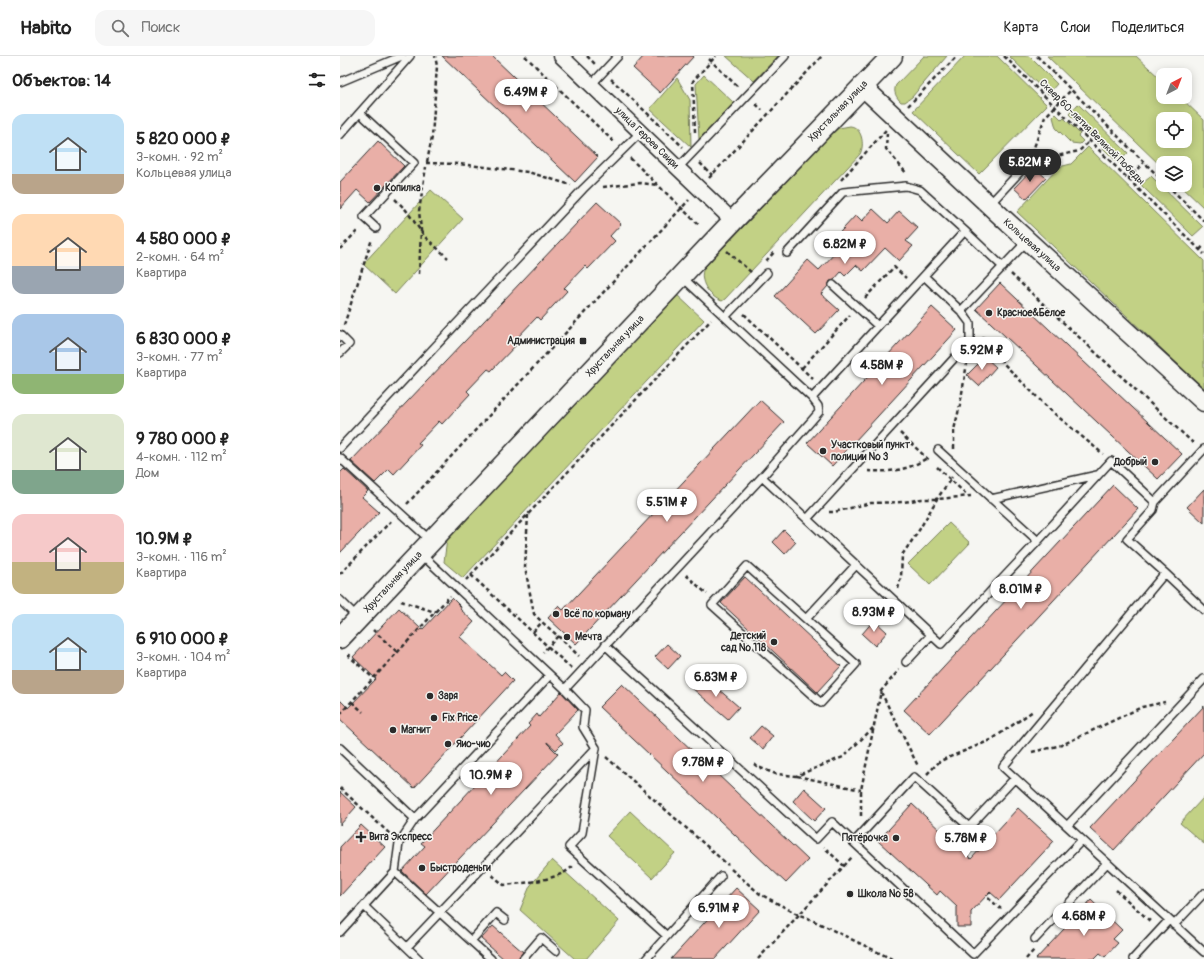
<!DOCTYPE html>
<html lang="ru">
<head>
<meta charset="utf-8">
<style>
  :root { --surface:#fff; --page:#f6f6f6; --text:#222; --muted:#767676; --line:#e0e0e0; --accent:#2b2b2b }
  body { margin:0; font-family:Pangolin,sans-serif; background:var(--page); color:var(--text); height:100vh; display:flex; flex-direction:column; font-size:15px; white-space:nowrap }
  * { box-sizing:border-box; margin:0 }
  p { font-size:13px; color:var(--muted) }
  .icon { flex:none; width:22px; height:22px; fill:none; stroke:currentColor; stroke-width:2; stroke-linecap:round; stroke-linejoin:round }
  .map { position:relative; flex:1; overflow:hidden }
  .panel { display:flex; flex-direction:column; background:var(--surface); width:340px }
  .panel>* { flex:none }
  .needle { width:26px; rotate:42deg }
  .tools { position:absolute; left:816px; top:12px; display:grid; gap:8px }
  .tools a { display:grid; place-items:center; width:36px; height:36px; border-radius:8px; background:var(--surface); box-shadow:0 2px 10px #0003; font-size:20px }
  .price { position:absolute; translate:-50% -34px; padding:0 9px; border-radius:14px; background:#fff; color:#222; font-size:13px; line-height:26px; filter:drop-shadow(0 1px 2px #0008) }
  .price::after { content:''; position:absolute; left:50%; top:24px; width:12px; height:9px; margin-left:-6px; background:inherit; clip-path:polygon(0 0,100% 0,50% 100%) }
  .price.on { background:var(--accent); color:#fff }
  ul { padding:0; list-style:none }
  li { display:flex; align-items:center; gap:12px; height:100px; padding:0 12px }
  li span { display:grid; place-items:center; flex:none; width:112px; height:80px; border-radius:12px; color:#555 }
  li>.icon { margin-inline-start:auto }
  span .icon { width:48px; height:48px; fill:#fffc; stroke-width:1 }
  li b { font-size:17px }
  h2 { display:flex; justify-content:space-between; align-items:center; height:48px; padding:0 12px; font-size:17px }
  header { display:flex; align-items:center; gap:24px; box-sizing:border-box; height:56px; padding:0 20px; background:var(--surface); border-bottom:1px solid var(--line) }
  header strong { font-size:19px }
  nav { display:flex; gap:22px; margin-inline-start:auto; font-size:14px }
  .search { width:280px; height:36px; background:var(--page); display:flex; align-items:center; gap:10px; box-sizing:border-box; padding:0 14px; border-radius:12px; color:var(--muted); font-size:15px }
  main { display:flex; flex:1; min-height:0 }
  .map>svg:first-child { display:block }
</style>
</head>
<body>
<header>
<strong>Habito</strong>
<div class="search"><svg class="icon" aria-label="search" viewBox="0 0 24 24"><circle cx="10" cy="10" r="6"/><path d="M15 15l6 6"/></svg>Поиск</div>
<nav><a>Карта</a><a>Слои</a><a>Поделиться</a></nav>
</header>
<main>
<section class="panel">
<h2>Объектов: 14<svg class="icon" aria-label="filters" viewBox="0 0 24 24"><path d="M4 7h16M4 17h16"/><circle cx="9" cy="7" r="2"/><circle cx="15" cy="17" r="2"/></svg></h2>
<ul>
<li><span style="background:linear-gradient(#bfe0f5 75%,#b9a48a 0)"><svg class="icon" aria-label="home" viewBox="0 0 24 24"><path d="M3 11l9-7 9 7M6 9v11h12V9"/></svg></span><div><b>5 820 000 ₽</b><p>3-комн. · 92 m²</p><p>Кольцевая улица</p></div></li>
<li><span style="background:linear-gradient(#ffd9b3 65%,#9aa5b1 0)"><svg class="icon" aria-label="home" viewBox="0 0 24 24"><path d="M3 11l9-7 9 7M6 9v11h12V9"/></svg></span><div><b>4 580 000 ₽</b><p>2-комн. · 64 m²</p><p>Квартира</p></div></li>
<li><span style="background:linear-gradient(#a9c7e8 75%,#8fb573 0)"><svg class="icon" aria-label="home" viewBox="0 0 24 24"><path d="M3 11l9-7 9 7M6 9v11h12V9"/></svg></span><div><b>6 830 000 ₽</b><p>3-комн. · 77 m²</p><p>Квартира</p></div></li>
<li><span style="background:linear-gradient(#dfe7d0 70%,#7fa58c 0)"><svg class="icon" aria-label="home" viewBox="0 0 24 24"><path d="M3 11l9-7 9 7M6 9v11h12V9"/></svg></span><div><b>9 780 000 ₽</b><p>4-комн. · 112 m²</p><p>Дом</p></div></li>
<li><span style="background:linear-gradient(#f6c9c9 60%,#c2b280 0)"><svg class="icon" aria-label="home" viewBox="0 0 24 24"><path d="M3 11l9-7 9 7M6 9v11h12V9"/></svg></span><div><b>10.9M ₽</b><p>3-комн. · 116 m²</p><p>Квартира</p></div></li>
<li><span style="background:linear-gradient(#bfe0f5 70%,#b9a48a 0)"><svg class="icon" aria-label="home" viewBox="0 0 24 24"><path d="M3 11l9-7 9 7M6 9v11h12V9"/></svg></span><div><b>6 910 000 ₽</b><p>3-комн. · 104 m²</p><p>Квартира</p></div></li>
</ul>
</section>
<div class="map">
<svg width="864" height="903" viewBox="0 0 864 903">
  <rect width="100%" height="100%" fill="#f6f6f2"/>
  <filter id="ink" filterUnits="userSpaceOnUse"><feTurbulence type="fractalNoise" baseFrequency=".025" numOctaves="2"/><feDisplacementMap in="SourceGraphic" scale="8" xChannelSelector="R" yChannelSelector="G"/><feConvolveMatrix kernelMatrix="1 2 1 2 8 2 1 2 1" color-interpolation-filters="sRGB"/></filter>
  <g filter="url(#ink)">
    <path fill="#c2d185" stroke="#767e58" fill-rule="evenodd" d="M386,0h52l-24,25z
      M584,0h23l-35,41 -7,5h-4c-5,-5 -8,-10 -5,-17z
      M625,0h32l50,49 -68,69 -66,-63z
      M669,0h20l28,28 -9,10z
      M707,0h89l27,25v16h17l24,23v88l-24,-23h5v-22h-22v5zM823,63h22v22h-22z
      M364,19l30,28 -35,36 -3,-55z
      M337,22l13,22 1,47 -41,-38z
      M738,48l50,49 -10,10 -49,-49z
      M716,58l6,6 2,-2 16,16 -2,2 5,5 -3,3 -9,-1 -15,-15 -3,-11z
      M510,70c12,1 15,19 10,28l-135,145 -3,2c-13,-4 -24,-21 -18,-33l127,-134 8,-6z
      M748,91l116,114v128l-187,-177 42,-45 12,-3z
      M811,120l52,51 -10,9 -52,-51z
      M91,134l32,29 -68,75 -32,-30z
      M336,238l28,26 -241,258 -19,-16 3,-23z
      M609,467l21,20 -40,42 -22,-21z
      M864,741v47l-24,-21z
      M290,755l45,42 -23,25 -45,-42z
      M212,804l67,61 -33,38h-11l-55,-49 10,-24z"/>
    <path fill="#e9afa7" stroke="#2b2b2b" d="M102,0h50l106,101 -23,25z
      M304,0h50l-34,37 -27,-25z
      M38,85l26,25 -34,36 -13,-12 -17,19v-27z
      M694,111l12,11 -20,21 -12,-11z
      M257,146l24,22 -11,12 5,5 -27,28 -3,-3 -21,22 3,3 -27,29 -3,-3 -21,22 3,3 -28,29 -3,-2 -21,22 3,3 -28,30 -3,-3 -21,22 3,2 -27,29 -5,-5 -14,14 -24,-22z
      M533,153l15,14 11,-12 19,17 -12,13 7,5 -14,15 -14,-13 -22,23 -7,-6 -11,11 -4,-4 -7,8 -4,1 -2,5 -7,8 18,16 -23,24 -41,-38 33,-36 11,10 20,-21 -8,-7 25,-27 6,6z
      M660,227l182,171 -24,25 -182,-170z
      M592,251l25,23 -125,136 -25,-23z
      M645,301l11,10 -17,19 -12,-11z
      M420,344l24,22 -208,222 -28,-26 11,-12 4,4z
      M4,413l24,22 -6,6 17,15 -39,41v-80z
      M773,429l25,24 -208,225 -26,-24z
      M864,433v34l-17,-16z
      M444,474l12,12 -11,12 -12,-12z
      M405,521l96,89 -24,26 -96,-89z
      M112,542l9,9 -1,2 14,13 -14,15 41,38 3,-3 9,9 -99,107 -74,-69v-19l8,8 28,-29 -23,-22 46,-49 23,22z
      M534,564l13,12 -12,14 -13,-12z
      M327,588l13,12 -12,13 -13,-12z
      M363,620l36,31 -11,12 -36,-31z
      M282,628l186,176 -22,23 -187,-176z
      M221,636l17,18 -23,24 8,9 -7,7 -9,-8v1l11,11 -132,140 -24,-23 23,-25 -4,-3 109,-117 -2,-2 9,-10 2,3z
      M864,650v47l-90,97 -24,-22z
      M421,670l12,10 -10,13 -13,-11z
      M464,732l22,20 -12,13 -21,-20z
      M0,736l16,15 -16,18z
      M572,748l59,55 47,-51 36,33 -55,59 -9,-8 -19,20v15h-14v-20l-17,-16 -3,4 -59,-54z
      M21,769l24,22 -45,49v-49z
      M396,832l24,22 -45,49h-44z
      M751,844l31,30 -9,9 5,4 -13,14 -5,-4 -6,6h-58z
      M153,870l30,26 -5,7h-14l-23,-20z"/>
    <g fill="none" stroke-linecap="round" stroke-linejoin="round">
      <g stroke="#2b2b2b" stroke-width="10">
        <path id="service" d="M0,26l62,-26
          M251,29l27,-29
          M20,57l54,50 -50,54 12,11
          M0,79l70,-79
          M338,112l107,-112
          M649,149l39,-42
          M447,197l56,-61 63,-6 14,4 45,41
          M342,221l130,121 153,-167 38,36
          M493,229l45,41
          M621,255l66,-70
          M385,261l42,-44
          M0,279l9,9 -9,9
          M0,392l243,-259 58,-57
          M864,393l-49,53 -2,8 -26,29 38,34 -162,194 201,185
          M598,394l100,91
          M0,402l90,82
          M422,421l179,167 97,-103 73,-80 44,41
          M651,443l106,-24
          M467,463l163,-178v-18l-9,-12 -37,-35
          M407,510l109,98 -35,39 -109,-98z
          M825,517l39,37
          M0,544l17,17
          M466,563l50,-54
          M265,589l211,194 16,-17 141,132 109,-114
          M566,606l25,-27
          M210,619l15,14 197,-212 51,-58 6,-7 -1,-6 -6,-8
          M225,633l20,21 -2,17 13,21 -14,85 -13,14 98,89
          M0,692l75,71 135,-144 -130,-122
          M727,770l137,-147
          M514,786l60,-65 55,50 46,-49
          M55,816l96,87
          M24,850l55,53
          M834,869l30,-32
          M0,876l55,-60 4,-29 16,-24
          M695,883l72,-76
          M131,885l25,-28 9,7
          M67,891l189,-199
          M183,903l18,-21 15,13
          M306,903l75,-83
          M793,903l36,-39"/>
      </g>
      <g stroke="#2b2b2b" stroke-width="17">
        <path id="minor" d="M221,0l172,165"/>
      </g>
      <g stroke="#2b2b2b" stroke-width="21">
        <path id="tertiary" d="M522,30l142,133 200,183"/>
      </g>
      <g stroke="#2b2b2b" stroke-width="23">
        <path id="secondary" d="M0,582l393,-417 159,-165"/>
      </g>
      <path stroke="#2b2b2b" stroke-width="2.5" stroke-dasharray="4 3" stroke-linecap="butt" d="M185,0l90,87
        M247,0l9,9
        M664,0l200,198
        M697,0l126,125
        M369,3l30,29
        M271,23l72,68
        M416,48l6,6
        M568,50l49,-50
        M355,76l-2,-51 23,-25
        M547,77l-1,16 21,25
        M692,97l13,-36 26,-27
        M290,102l69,67
        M699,104l40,-9 11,-10
        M87,106l5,-25 5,-71 -2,-10
        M86,107l33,1 69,8 43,13
        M360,107l12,12
        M369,122l113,-122
        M788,123l16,-17
        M501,124l45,-50
        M827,129l37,36
        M263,131l37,-4 18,2
        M55,143l11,11 19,27 23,21
        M0,193l19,-20
        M860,194l4,-5
        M387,195l25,22
        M426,205l9,-10
        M79,218l2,-44 -2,-19 7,-44
        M671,218l182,169
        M525,242l29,-31 12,11
        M404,258l69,65
        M4,269l28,-86
        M643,281l12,13 7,12 48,48 53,44
        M462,312l48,-53
        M560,377l30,28
        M614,393v-19l6,-25 7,-42
        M597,411l30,28
        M528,415c24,1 38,0 59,-13
        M67,448l282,-304
        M489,456h5l37,-9 33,-1 18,-3h15l34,-3
        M188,459l-3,52 9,47 8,8
        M0,518l51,-53
        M131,519l100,93
        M346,519l21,19
        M126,524l245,-260
        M558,533l3,-12 1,-22 16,-23 19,-33 15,-22
        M61,545l34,11
        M33,574l24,22
        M193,576l9,-10 16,14 -15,16
        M218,580l21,20
        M10,598l-1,2 24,22
        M541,636l37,74
        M12,646l11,10
        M0,658l110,-118
        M692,696l30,-7 80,-38 23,-5
        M266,701l122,108
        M414,708l4,3 18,7 20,2 47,-19 30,-29
        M587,718l13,-13 51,-21 42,-29
        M457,720l64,14
        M0,732l51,47
        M521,760v-26l20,-99 18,-21
        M504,810l8,-9
        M391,813l29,25 39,21 7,2 86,42
        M152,819l12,10c20,-2 56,-5 69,-19
        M776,834l35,32
        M648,842l13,11
        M418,903l86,-93 -20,-19
        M686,903l8,-9"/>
      <use href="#service" stroke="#f6f6f2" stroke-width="7"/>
      <use href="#minor" stroke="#f6f6f2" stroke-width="14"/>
      <use href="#tertiary" stroke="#f6f6f2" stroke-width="18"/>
      <use href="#secondary" stroke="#f6f6f2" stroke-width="20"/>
    </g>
  </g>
  <g fill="#2b2b2b" stroke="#f6f6f2" stroke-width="1.5">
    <circle cx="37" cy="132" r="4"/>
    <circle cx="649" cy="257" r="4"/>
    <rect x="239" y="281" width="8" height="8" rx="2"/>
    <circle cx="483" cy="395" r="4"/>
    <circle cx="815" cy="406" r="4"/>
    <circle cx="216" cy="558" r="4"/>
    <circle cx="227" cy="581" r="4"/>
    <circle cx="434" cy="586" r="4"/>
    <circle cx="90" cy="640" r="4"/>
    <circle cx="94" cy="662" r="4"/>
    <circle cx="53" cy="674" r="4"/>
    <circle cx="108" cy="688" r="4"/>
    <path d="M19 775h4v4h4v4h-4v4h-4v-4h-4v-4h4z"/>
    <circle cx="556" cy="782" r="4"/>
    <circle cx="82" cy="812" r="4"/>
    <circle cx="510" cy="838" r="4"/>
  </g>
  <g text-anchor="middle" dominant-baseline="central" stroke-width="3" stroke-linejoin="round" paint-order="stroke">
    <g font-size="10" fill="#2b2b2b" stroke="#f6f6f2">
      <text transform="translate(498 55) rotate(-46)">Хрустальная улица</text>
      <text transform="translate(752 76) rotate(45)">Сквер 60-летия Великой Победы</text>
      <text transform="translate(307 82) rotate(44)">улица Героев Свири</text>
      <text transform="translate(692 189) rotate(42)">Кольцевая улица</text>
      <text transform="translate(275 290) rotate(-47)">Хрустальная улица</text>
      <text transform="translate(53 526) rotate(-47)">Хрустальная улица</text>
    </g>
    <g font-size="10" font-weight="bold" fill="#2b2b2b" stroke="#f6f6f2" text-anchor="start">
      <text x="45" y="132">Копилка</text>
      <text x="657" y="257">Красное&amp;Белое</text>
      <text x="235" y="285" text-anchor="end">Администрация</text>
      <text x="491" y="389">Участковый пункт<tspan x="491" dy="12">полиции № 3</tspan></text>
      <text x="807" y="406" text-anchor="end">Добрый</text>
      <text x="224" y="558">Всё по корману</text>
      <text x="426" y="580" text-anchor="end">Детский<tspan x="426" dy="12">сад № 118</tspan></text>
      <text x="235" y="581">Мечта</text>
      <text x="98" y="640">Заря</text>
      <text x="102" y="662">Fix Price</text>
      <text x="61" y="674">Магнит</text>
      <text x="116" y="688">Яио-чио</text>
      <text x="29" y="781">Вита Экспресс</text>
      <text x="548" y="782" text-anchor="end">Пятёрочка</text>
      <text x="90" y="812">Быстроденьги</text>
      <text x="518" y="838">Школа № 58</text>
    </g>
  </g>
</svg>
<div class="tools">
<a><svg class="needle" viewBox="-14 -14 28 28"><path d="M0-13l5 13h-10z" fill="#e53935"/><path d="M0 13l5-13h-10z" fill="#767676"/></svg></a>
<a><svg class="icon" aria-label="locate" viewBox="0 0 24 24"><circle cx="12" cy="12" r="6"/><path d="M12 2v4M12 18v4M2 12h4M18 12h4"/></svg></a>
<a><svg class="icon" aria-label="layers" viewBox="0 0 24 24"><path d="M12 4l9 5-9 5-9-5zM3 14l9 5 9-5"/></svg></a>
</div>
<b class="price" style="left:186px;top:57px">6.49M ₽</b>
<b class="price on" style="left:690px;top:127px">5.82M ₽</b>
<b class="price" style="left:505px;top:209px">6.82M ₽</b>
<b class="price" style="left:642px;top:315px">5.92M ₽</b>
<b class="price" style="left:542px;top:330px">4.58M ₽</b>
<b class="price" style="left:327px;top:467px">5.51M ₽</b>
<b class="price" style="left:681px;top:554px">8.01M ₽</b>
<b class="price" style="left:534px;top:577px">8.93M ₽</b>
<b class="price" style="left:376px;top:642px">6.83M ₽</b>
<b class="price" style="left:363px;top:727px">9.78M ₽</b>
<b class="price" style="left:151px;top:740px">10.9M ₽</b>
<b class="price" style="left:626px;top:803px">5.78M ₽</b>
<b class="price" style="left:379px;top:873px">6.91M ₽</b>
<b class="price" style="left:744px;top:881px">4.68M ₽</b>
</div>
</main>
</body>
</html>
